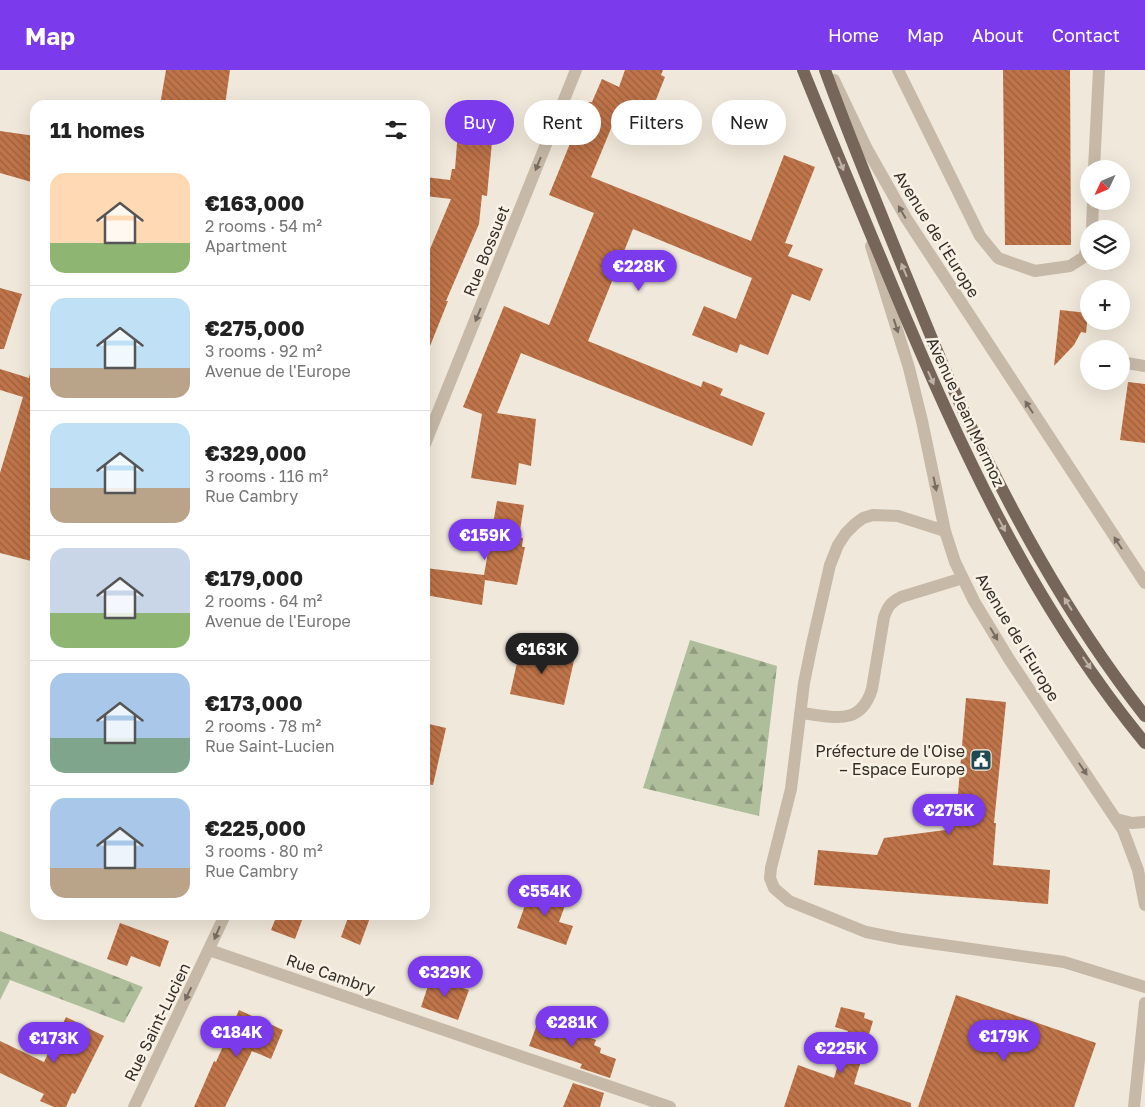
<!DOCTYPE html>
<html lang="en">
<head>
<meta charset="utf-8">
<style>
  :root { --surface:#fff; --page:#f6f6f6; --text:#222; --muted:#767676; --line:#e0e0e0; --accent:#7c3aed }
  body { margin:0; font-family:"Golos Text",sans-serif; background:var(--page); color:var(--text); height:100vh; display:flex; flex-direction:column; font-size:19px; white-space:nowrap }
  * { box-sizing:border-box; margin:0 }
  p { font-size:16px; color:var(--muted) }
  .icon { flex:none; width:28px; height:28px; fill:none; stroke:currentColor; stroke-width:2; stroke-linecap:round; stroke-linejoin:round }
  .map { position:relative; flex:1; overflow:hidden }
  .panel { position:absolute; left:30px; top:30px; width:400px; height:820px; display:flex; flex-direction:column; background:var(--surface); border-radius:15px; box-shadow:0 5px 20px #0002 }
  .panel>* { flex:none }
  .hud { position:absolute; left:445px; top:30px; width:475px; height:45px; display:flex; gap:10px }
  .needle { width:32px; rotate:226deg }
  .buttons { position:absolute; left:1080px; top:90px; display:grid; gap:10px }
  .buttons a { display:grid; place-items:center; width:50px; height:50px; border-radius:50%; background:var(--surface); box-shadow:0 5px 20px #0002; font-size:25px }
  .price { position:absolute; translate:-50% -42px; padding:0 11px; border-radius:18px; background:var(--accent); color:#fff; font-size:16px; line-height:32px; filter:drop-shadow(0 1px 2px #0008) }
  .price::after { content:''; position:absolute; left:50%; top:30px; width:15px; height:11px; margin-left:-8px; background:inherit; clip-path:polygon(0 0,100% 0,50% 100%) }
  .price.current { background:#222; color:#fff }
  ul { padding:0; list-style:none }
  li { display:flex; align-items:center; gap:15px; height:125px; padding:0 20px }
  li+li { border-top:1px solid var(--line) }
  li span { display:grid; place-items:center; flex:none; width:140px; height:100px; border-radius:15px; color:#555 }
  li>.icon { margin-inline-start:auto }
  span .icon { width:60px; height:60px; fill:#fffc; stroke-width:1 }
  li b { font-size:21px }
  h2 { display:flex; justify-content:space-between; align-items:center; height:60px; padding:0 20px; font-size:21px }
  .tag { padding:0 18px; border-radius:22px; background:var(--surface); box-shadow:0 5px 20px #0002; font-size:18px; line-height:45px }
  .tag.current { background:var(--accent); color:#fff }
  header { display:flex; align-items:center; gap:30px; box-sizing:border-box; height:70px; padding:0 25px; background:var(--accent); color:#fff }
  header strong { font-size:24px }
  nav { display:flex; gap:28px; margin-inline-start:auto; font-size:18px }
  .map>svg:first-child { display:block }
</style>
</head>
<body>
<header>
<strong>Map</strong>
<nav><a>Home</a><a>Map</a><a>About</a><a>Contact</a></nav>
</header>
<div class="map">
<svg width="1145" height="1037" viewBox="0 0 1145 1037">
  <defs>
    <pattern id="forest-firs" width="22" height="20" patternUnits="userSpaceOnUse" patternTransform="scale(1.25)"><rect width="22" height="20" fill="#aebe9b"/><path d="M5 1l3.5 6h-7zM16 11l3.5 6h-7z" fill="#8e9b7e"/></pattern>
    <pattern id="building-back-hatch" width="6" height="6" patternUnits="userSpaceOnUse" patternTransform="scale(1.25)"><rect width="6" height="6" fill="#bf7449"/><path d="M-1 5l2 2M0 0l6 6M5-1l2 2" fill="none" stroke="#9c603d"/></pattern>
  </defs>
  <rect width="100%" height="100%" fill="#f0e8da"/>
  <path fill="url(#forest-firs)" d="M690,570l87,26 -18,150 -116,-28z
    M0,861l143,56 -19,36 -114,-43 -10,20z"/>
  <path fill="url(#building-back-hatch)" d="M166,0h64l-5,35h-65z
    M625,0h38l-2,5 4,2 -19,48 -29,-11 -26,63 160,64 33,-86 31,12 -30,76 8,2 -5,11 35,13 -13,32 -18,-7 -24,61 -28,-11 -3,9 -45,-18 12,-29 32,13 16,-41 -119,-49 -45,112 113,46 2,-6 20,8 -3,6 45,18 -13,33 -231,-93 -24,60 39,6 -5,47 -12,-3 -3,22 -45,-7 11,-64 -19,-7 41,-101 45,19 45,-112 -45,-18 38,-93h5l10,-23 17,8z
    M1003,0h67l1,175h-66z
    M460,36l35,3 -8,87 -5,-1 -3,29 -33,77h2l-22,55 -1,-95 26,-62 -26,-3v-19l25,3 2,-11h3z
    M0,61l35,5v47l-35,-10z
    M0,218l22,6 -18,55h-4z
    M1060,240l28,3 -2,20 -5,-1 -7,13 -20,21z
    M0,299l29,9 1,-4 5,1v174l-4,12 -31,-8v-80l23,-76 -23,-7z
    M1128,312l17,2v59l-25,-3z
    M497,431l27,4 -5,32 4,1 -1,9h3l-8,38 -32,-5 -3,25 -57,-10v-27l59,7z
    M521,575l54,11 -11,49 -54,-11z
    M966,628l40,4 -12,121h2l-3,42 57,5 -2,34 -234,-19 4,-35 59,5 7,-17 69,-9 1,-11h2z
    M425,653l21,5 -13,57 -8,-1z
    M531,818l36,12 -8,22 14,4 -7,19 -49,-17z
    M277,845h27l-9,24 -24,-9z
    M349,845h22l-11,30 -19,-8z
    M120,853l49,18 -9,26 -29,-11 -4,10 -20,-7z
    M431,907l38,13 -11,30 -37,-13z
    M956,925l140,48 -22,64h-156z
    M841,937l24,6 -1,5 9,3 -19,63 57,19v4h-127l14,-42 36,13 14,-47 -13,-4z
    M239,940l44,20 -12,29 -19,-8 -27,56h-31l20,-46 2,1z
    M66,947l38,19 -29,58 -3,-1 -6,14h-12l-14,-6 4,-7 -44,-21v-32l44,21z
    M539,949l57,21 -2,5 7,3 -1,5 16,6 -6,19 -30,-10 2,-4 -53,-18z
    M573,1013l31,10 -4,14h-37z"/>
  <g fill="none" stroke-linecap="round" stroke-linejoin="round">
    <path stroke="#c7b9a7" stroke-width="12" d="M898,0l82,166 18,22 37,13 35,-5 14,-9 5,-16
      M834,10l33,69 39,69 239,365
      M1094,99l5,-99
      M1092,159l1,-28
      M871,176l38,122 13,53 23,110 10,31 19,39 35,58 114,171 15,40 7,35
      M1121,292l24,4
      M425,374l151,-374
      M945,461l-47,-15 -25,-1 -10,3 -8,6 -9,9 -8,12 -8,20 -18,79 -8,39 -13,106 -20,79 -1,10 4,10 15,13 77,31 35,7 163,23 81,25
      M800,643c32,3 60,15 72,-24l12,-72c4,-11 7,-15 17,-20l62,-19
      M1116,749l16,4 13,-1
      M209,880l461,157
      M134,1037l91,-192
      M1134,1037l11,-104"/>
    <path stroke="#756659" stroke-width="12" d="M803,0c29,72 59,143 89,215 67,161 141,322 253,458
      M825,0c25,69 53,136 80,203 17,41 33,82 51,122 52,112 112,223 189,321"/>
  </g>
  <defs><path id="oneway-solid" d="M-6-.8H1V-3.2L6.5 0L1 3.2V.8H-6Z" transform="scale(1.25)"/></defs>
  <g fill="#766c61">
    <use href="#oneway-solid" transform="translate(538 94) rotate(112)"/>
    <use href="#oneway-solid" transform="translate(902 142) rotate(-120)"/>
    <use href="#oneway-solid" transform="translate(478 245) rotate(112)"/>
    <use href="#oneway-solid" transform="translate(896 256) rotate(72)"/>
    <use href="#oneway-solid" transform="translate(1029 337) rotate(-123)"/>
    <use href="#oneway-solid" transform="translate(935 414) rotate(78)"/>
    <use href="#oneway-solid" transform="translate(1118 473) rotate(-123)"/>
    <use href="#oneway-solid" transform="translate(994 564) rotate(59)"/>
    <use href="#oneway-solid" transform="translate(1083 699) rotate(56)"/>
    <use href="#oneway-solid" transform="translate(217 863) rotate(113)"/>
    <use href="#oneway-solid" transform="translate(188 924) rotate(116)"/>
  </g>
  <g fill="#bdb3a7">
    <use href="#oneway-solid" transform="translate(841 94) rotate(68)"/>
    <use href="#oneway-solid" transform="translate(904 200) rotate(-113)"/>
    <use href="#oneway-solid" transform="translate(931 308) rotate(66)"/>
    <use href="#oneway-solid" transform="translate(1002 455) rotate(62)"/>
    <use href="#oneway-solid" transform="translate(1068 534) rotate(-122)"/>
    <use href="#oneway-solid" transform="translate(1087 593) rotate(56)"/>
  </g>
  <defs>
    <g id="civic-square" transform="scale(1.125)"><rect x="-9" y="-9" width="18" height="18" rx="4" fill="#1f4953" stroke="#f8f2e6"/><path d="M-.6-6.5H3V-4.5H.6V-3L4-1V1h2V6H-6V1h2V-1L-.6-3ZM-1.2 2.5V6h2.4V2.5Z" fill="#fff"/></g>
  </defs>
  <g fill-rule="evenodd">
    <use href="#civic-square" x="981" y="690"/>
  </g>
  <g text-anchor="middle" dominant-baseline="central" stroke-width="5" stroke-linejoin="round" paint-order="stroke">
    <g font-size="16" fill="#342d27" stroke="#f8f2e6">
      <text transform="translate(937 164) rotate(58)">Avenue de l'Europe</text>
      <text transform="translate(486 181) rotate(-68)">Rue Bossuet</text>
      <text transform="translate(966 342) rotate(65)">Avenue Jean Mermoz</text>
      <text transform="translate(1018 567) rotate(59)">Avenue de l'Europe</text>
      <text transform="translate(331 904) rotate(19)">Rue Cambry</text>
      <text transform="translate(157 952) rotate(-64)">Rue Saint-Lucien</text>
    </g>
    <g font-size="16" fill="#342d27" stroke="#f8f2e6" text-anchor="end">
      <text x="965" y="681">Préfecture de l'Oise<tspan x="965" dy="18">– Espace Europe</tspan></text>
    </g>
  </g>
</svg>
<div class="buttons">
<a><svg class="needle" viewBox="-14 -14 28 28"><path d="M0-13l5 13h-10z" fill="#e53935"/><path d="M0 13l5-13h-10z" fill="#767676"/></svg></a>
<a><svg class="icon" aria-label="layers" viewBox="0 0 24 24"><path d="M12 4l9 5-9 5-9-5zM3 14l9 5 9-5"/></svg></a>
<a>+</a>
<a>−</a>
</div>
<b class="price" style="left:639px;top:222px">€228K</b>
<b class="price" style="left:485px;top:491px">€159K</b>
<b class="price current" style="left:542px;top:605px">€163K</b>
<b class="price" style="left:949px;top:766px">€275K</b>
<b class="price" style="left:545px;top:847px">€554K</b>
<b class="price" style="left:445px;top:928px">€329K</b>
<b class="price" style="left:572px;top:978px">€281K</b>
<b class="price" style="left:237px;top:988px">€184K</b>
<b class="price" style="left:1004px;top:992px">€179K</b>
<b class="price" style="left:54px;top:994px">€173K</b>
<b class="price" style="left:841px;top:1004px">€225K</b>
<div class="hud">
<a class="tag current">Buy</a>
<a class="tag">Rent</a>
<a class="tag">Filters</a>
<a class="tag">New</a>
</div>
<section class="panel">
<h2>11 homes<svg class="icon" aria-label="filters" viewBox="0 0 24 24"><path d="M4 7h16M4 17h16"/><circle cx="9" cy="7" r="2"/><circle cx="15" cy="17" r="2"/></svg></h2>
<ul>
<li><span style="background:linear-gradient(#ffd9b3 70%,#8fb573 0)"><svg class="icon" aria-label="home" viewBox="0 0 24 24"><path d="M3 11l9-7 9 7M6 9v11h12V9"/></svg></span><div><b>€163,000</b><p>2 rooms · 54 m²</p><p>Apartment</p></div></li>
<li><span style="background:linear-gradient(#bfe0f5 70%,#b9a48a 0)"><svg class="icon" aria-label="home" viewBox="0 0 24 24"><path d="M3 11l9-7 9 7M6 9v11h12V9"/></svg></span><div><b>€275,000</b><p>3 rooms · 92 m²</p><p>Avenue de l'Europe</p></div></li>
<li><span style="background:linear-gradient(#bfe0f5 65%,#b9a48a 0)"><svg class="icon" aria-label="home" viewBox="0 0 24 24"><path d="M3 11l9-7 9 7M6 9v11h12V9"/></svg></span><div><b>€329,000</b><p>3 rooms · 116 m²</p><p>Rue Cambry</p></div></li>
<li><span style="background:linear-gradient(#c9d6e8 65%,#8fb573 0)"><svg class="icon" aria-label="home" viewBox="0 0 24 24"><path d="M3 11l9-7 9 7M6 9v11h12V9"/></svg></span><div><b>€179,000</b><p>2 rooms · 64 m²</p><p>Avenue de l'Europe</p></div></li>
<li><span style="background:linear-gradient(#a9c7e8 65%,#7fa58c 0)"><svg class="icon" aria-label="home" viewBox="0 0 24 24"><path d="M3 11l9-7 9 7M6 9v11h12V9"/></svg></span><div><b>€173,000</b><p>2 rooms · 78 m²</p><p>Rue Saint-Lucien</p></div></li>
<li><span style="background:linear-gradient(#a9c7e8 70%,#b9a48a 0)"><svg class="icon" aria-label="home" viewBox="0 0 24 24"><path d="M3 11l9-7 9 7M6 9v11h12V9"/></svg></span><div><b>€225,000</b><p>3 rooms · 80 m²</p><p>Rue Cambry</p></div></li>
</ul>
</section>
</div>
</body>
</html>
